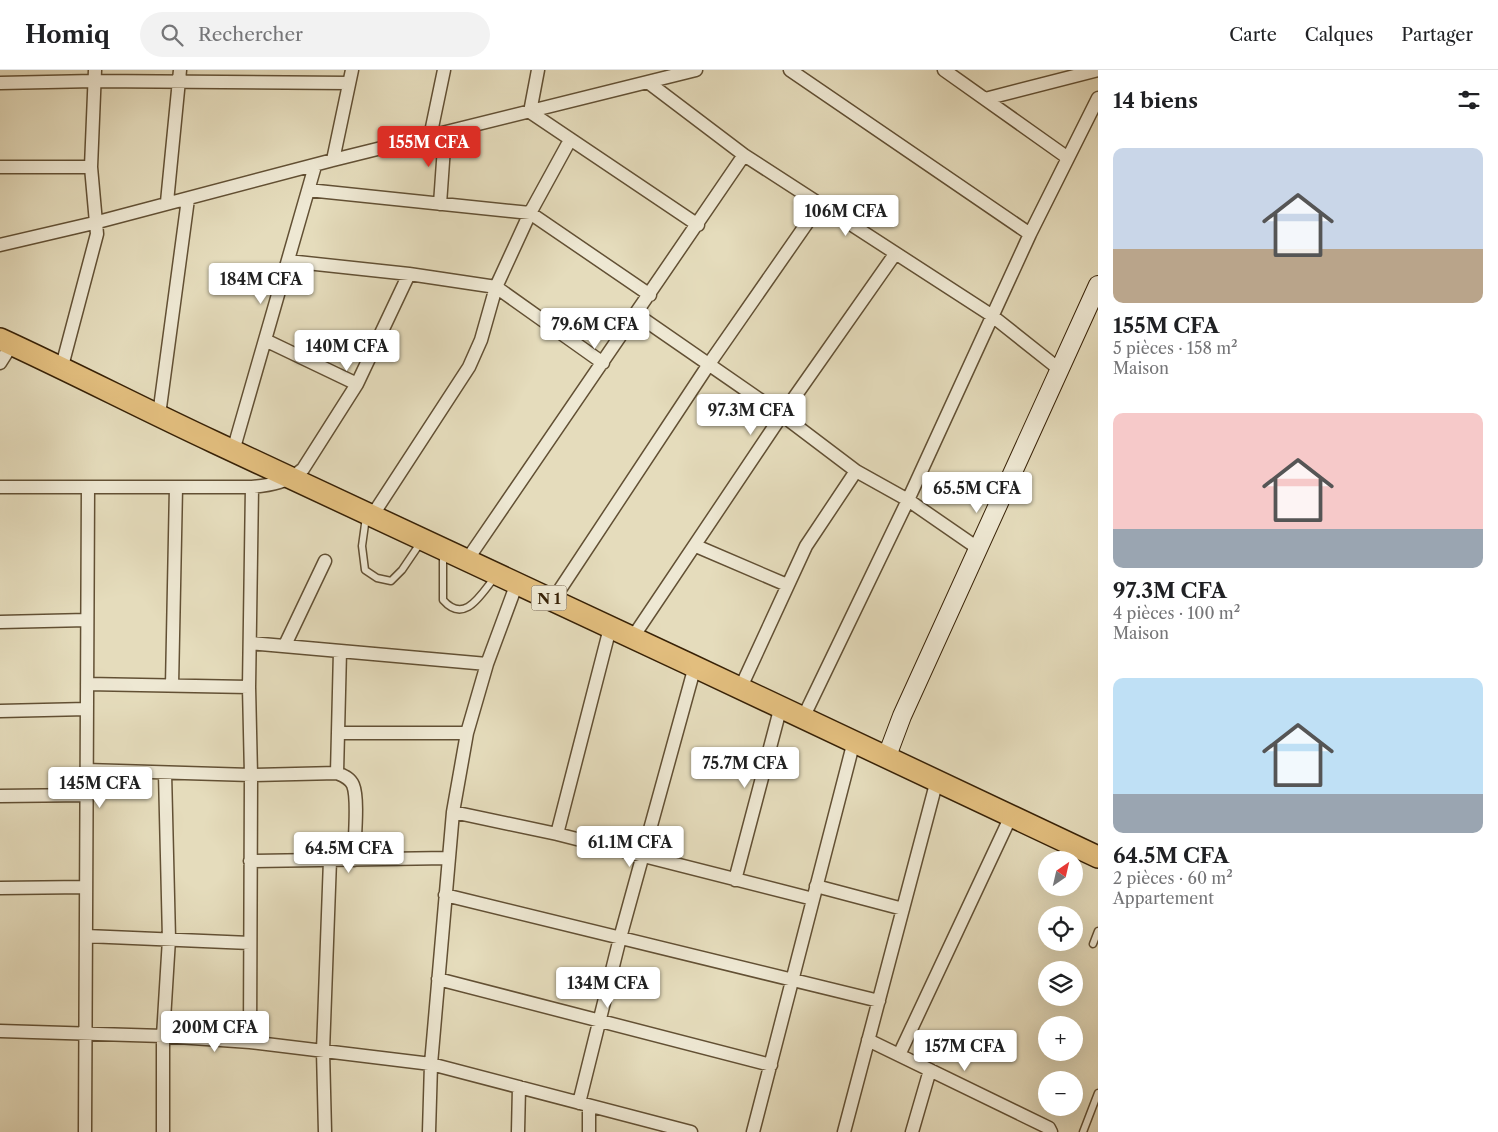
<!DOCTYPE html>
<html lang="fr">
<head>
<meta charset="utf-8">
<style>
  :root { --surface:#fff; --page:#f2f2f2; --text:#202124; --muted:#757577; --line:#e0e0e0; --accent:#d93025 }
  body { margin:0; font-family:"Libre Caslon Text",serif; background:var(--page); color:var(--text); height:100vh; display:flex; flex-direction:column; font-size:19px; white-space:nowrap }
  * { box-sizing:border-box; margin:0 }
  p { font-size:16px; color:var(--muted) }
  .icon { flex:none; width:28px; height:28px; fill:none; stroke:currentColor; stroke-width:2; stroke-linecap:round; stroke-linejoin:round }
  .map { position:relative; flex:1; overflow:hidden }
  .drawer { display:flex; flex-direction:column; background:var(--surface); width:400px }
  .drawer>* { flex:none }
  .needle { width:32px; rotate:34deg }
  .controls { position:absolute; left:1038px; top:781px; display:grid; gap:10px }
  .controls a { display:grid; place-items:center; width:45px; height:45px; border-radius:50%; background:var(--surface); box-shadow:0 5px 20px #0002; font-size:25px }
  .price { position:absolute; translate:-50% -42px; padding:0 11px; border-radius:5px; background:#fff; color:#222; font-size:16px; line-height:32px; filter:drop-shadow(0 1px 2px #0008) }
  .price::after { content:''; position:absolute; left:50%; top:30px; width:15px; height:11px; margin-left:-8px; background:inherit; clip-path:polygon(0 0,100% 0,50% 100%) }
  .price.on { background:var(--accent); color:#fff }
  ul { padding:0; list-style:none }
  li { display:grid; align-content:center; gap:10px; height:265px; padding:0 15px }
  li span { display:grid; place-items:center; height:155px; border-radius:10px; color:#555 }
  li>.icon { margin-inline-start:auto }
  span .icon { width:90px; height:90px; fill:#fffc; stroke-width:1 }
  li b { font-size:21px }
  h2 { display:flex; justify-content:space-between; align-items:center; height:60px; padding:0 15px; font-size:21px }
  header { display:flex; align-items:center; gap:30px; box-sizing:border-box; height:70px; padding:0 25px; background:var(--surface); border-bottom:1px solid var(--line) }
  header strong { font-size:24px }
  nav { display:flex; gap:28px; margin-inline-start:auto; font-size:18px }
  .search { width:350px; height:45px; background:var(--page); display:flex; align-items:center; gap:12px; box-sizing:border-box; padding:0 18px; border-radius:28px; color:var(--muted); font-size:19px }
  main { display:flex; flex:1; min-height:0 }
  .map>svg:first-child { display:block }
</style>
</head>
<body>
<header>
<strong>Homiq</strong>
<div class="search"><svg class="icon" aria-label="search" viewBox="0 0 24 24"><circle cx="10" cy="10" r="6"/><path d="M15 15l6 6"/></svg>Rechercher</div>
<nav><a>Carte</a><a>Calques</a><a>Partager</a></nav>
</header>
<main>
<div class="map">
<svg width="1098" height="1062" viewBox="0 0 1098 1062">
  <rect width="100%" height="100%" fill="#e5dcbc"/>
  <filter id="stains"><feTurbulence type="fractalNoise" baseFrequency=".004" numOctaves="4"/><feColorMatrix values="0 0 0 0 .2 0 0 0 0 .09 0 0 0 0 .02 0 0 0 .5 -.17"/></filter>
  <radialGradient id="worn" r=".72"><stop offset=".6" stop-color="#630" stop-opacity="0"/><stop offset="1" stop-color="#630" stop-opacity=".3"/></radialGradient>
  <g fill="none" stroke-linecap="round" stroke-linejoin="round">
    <g stroke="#625034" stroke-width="9">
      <path id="service" d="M366,447l-4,29 3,24 12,8 14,3 11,-11 19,-28
        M443,482v48c22,25 38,-6 52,-23
        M1093,874l5,-13
        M1083,1062l15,-39"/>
    </g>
    <g stroke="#625034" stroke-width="15">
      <path id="minor" d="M538,0l-8,42 168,113
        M790,0l240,164
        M944,0l124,88
        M0,13l94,-2 255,2
        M649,13l95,72 247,160 68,54
        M985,29l113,-29
        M430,67l14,-67
        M333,90l19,-90
        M0,97h91
        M308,120l222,23 120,82
        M167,132l13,-132
        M440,134l5,-71
        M0,175l94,-22 239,-63 363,-90
        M288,191l121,13 87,13 107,76
        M636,244l146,101 74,56 52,29 71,49
        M265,270l92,44
        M0,293l12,-19
        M62,296l35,-132 -6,-67 4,-97
        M159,345l29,-216
        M233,381l82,-285
        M0,417h252c20,-2 36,-5 51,-18l54,-85 52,-110
        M372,446l97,-149 12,-27 15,-53 34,-74 40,-73
        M696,476l91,39
        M467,490l277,-405
        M553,530l156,-236 112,-161
        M0,552l87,-2
        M633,567l149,-222 113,-161
        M250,573l237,21
        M285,575l40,-84
        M87,614l162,3
        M172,616l4,-199
        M741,617l65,-141 50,-75
        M0,641l87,-2
        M803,648l105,-218 122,-266 68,-136
        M339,663h128
        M86,700l165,5 86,-2c7,3 13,5 16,12 6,14 1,57 1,75
        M337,703l3,-122
        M0,726l87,-1
        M453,742l104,22 256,65
        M557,764l53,-206
        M250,791l198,-3
        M735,810l46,-174
        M816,816l87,23
        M0,818l86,-1
        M445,825l434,106
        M86,866l164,7
        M438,909l333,86
        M0,961l163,5 87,6 181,22 260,68
        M868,970l181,88 2,4
        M250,972l1,-267 -2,-88 3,-200
        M899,985l112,-239
        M579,1033l41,-165 75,-272
        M589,1036v26
        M85,1062l3,-645
        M163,1062v-96l6,-97 -4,-166
        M325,1062l-2,-81 7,-191
        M429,1062l2,-68 22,-252 14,-79 20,-69 30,-81
        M518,1062l1,-45
        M753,1062l101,-391
        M844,1062l93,-352
        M912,1062l18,-62"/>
    </g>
    <g stroke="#372106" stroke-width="20">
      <path id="secondary" d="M887,686l15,-40 196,-431"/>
    </g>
    <g stroke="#372106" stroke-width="24">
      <path id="trunk" d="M0,269c72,33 143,70 214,103 295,138 590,275 884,415"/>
    </g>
    <use href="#service" stroke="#eee8d3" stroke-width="6"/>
    <use href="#minor" stroke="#eee8d3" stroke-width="12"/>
    <use href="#secondary" stroke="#eee8d3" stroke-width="18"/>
    <use href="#trunk" stroke="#e2be7e" stroke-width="21"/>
  </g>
  <g text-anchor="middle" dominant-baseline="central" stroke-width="5" stroke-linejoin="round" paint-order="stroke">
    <rect fill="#eee8d3" stroke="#6e5d44" stroke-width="1" x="531.5" y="515.5" width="35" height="25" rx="4"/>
    <g font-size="15" font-weight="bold" fill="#372106">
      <text x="549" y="528">N 1</text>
    </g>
  </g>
  <rect width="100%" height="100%" filter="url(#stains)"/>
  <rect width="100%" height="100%" fill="url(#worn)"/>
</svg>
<div class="controls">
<a><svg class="needle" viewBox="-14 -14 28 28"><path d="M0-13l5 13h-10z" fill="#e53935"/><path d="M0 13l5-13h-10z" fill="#757577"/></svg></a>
<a><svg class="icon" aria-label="locate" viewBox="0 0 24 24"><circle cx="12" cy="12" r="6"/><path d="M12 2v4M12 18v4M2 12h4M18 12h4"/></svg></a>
<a><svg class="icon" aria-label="layers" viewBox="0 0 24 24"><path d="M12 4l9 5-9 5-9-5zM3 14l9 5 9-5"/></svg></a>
<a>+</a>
<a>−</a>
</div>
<b class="price on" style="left:429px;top:98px">155M CFA</b>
<b class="price" style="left:846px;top:167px">106M CFA</b>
<b class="price" style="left:261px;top:235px">184M CFA</b>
<b class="price" style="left:595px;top:280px">79.6M CFA</b>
<b class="price" style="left:347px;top:302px">140M CFA</b>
<b class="price" style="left:751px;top:366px">97.3M CFA</b>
<b class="price" style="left:977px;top:444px">65.5M CFA</b>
<b class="price" style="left:745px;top:719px">75.7M CFA</b>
<b class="price" style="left:100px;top:739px">145M CFA</b>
<b class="price" style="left:630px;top:798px">61.1M CFA</b>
<b class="price" style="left:349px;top:804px">64.5M CFA</b>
<b class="price" style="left:608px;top:939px">134M CFA</b>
<b class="price" style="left:215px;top:983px">200M CFA</b>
<b class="price" style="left:965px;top:1002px">157M CFA</b>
</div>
<section class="drawer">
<h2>14 biens<svg class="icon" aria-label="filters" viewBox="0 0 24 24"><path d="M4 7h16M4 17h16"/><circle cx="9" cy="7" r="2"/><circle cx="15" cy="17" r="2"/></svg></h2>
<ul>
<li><span style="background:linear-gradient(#c9d6e8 65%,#b9a48a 0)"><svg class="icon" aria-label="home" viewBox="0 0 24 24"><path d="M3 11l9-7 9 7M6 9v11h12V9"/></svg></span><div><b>155M CFA</b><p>5 pièces · 158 m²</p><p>Maison</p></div></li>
<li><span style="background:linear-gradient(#f6c9c9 75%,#9aa5b1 0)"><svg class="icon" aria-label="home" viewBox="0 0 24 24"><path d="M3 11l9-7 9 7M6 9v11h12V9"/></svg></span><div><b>97.3M CFA</b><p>4 pièces · 100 m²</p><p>Maison</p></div></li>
<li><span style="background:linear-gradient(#bfe0f5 75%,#9aa5b1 0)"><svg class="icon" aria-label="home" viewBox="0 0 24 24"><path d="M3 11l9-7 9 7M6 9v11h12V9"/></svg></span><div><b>64.5M CFA</b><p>2 pièces · 60 m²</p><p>Appartement</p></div></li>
</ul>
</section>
</main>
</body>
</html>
